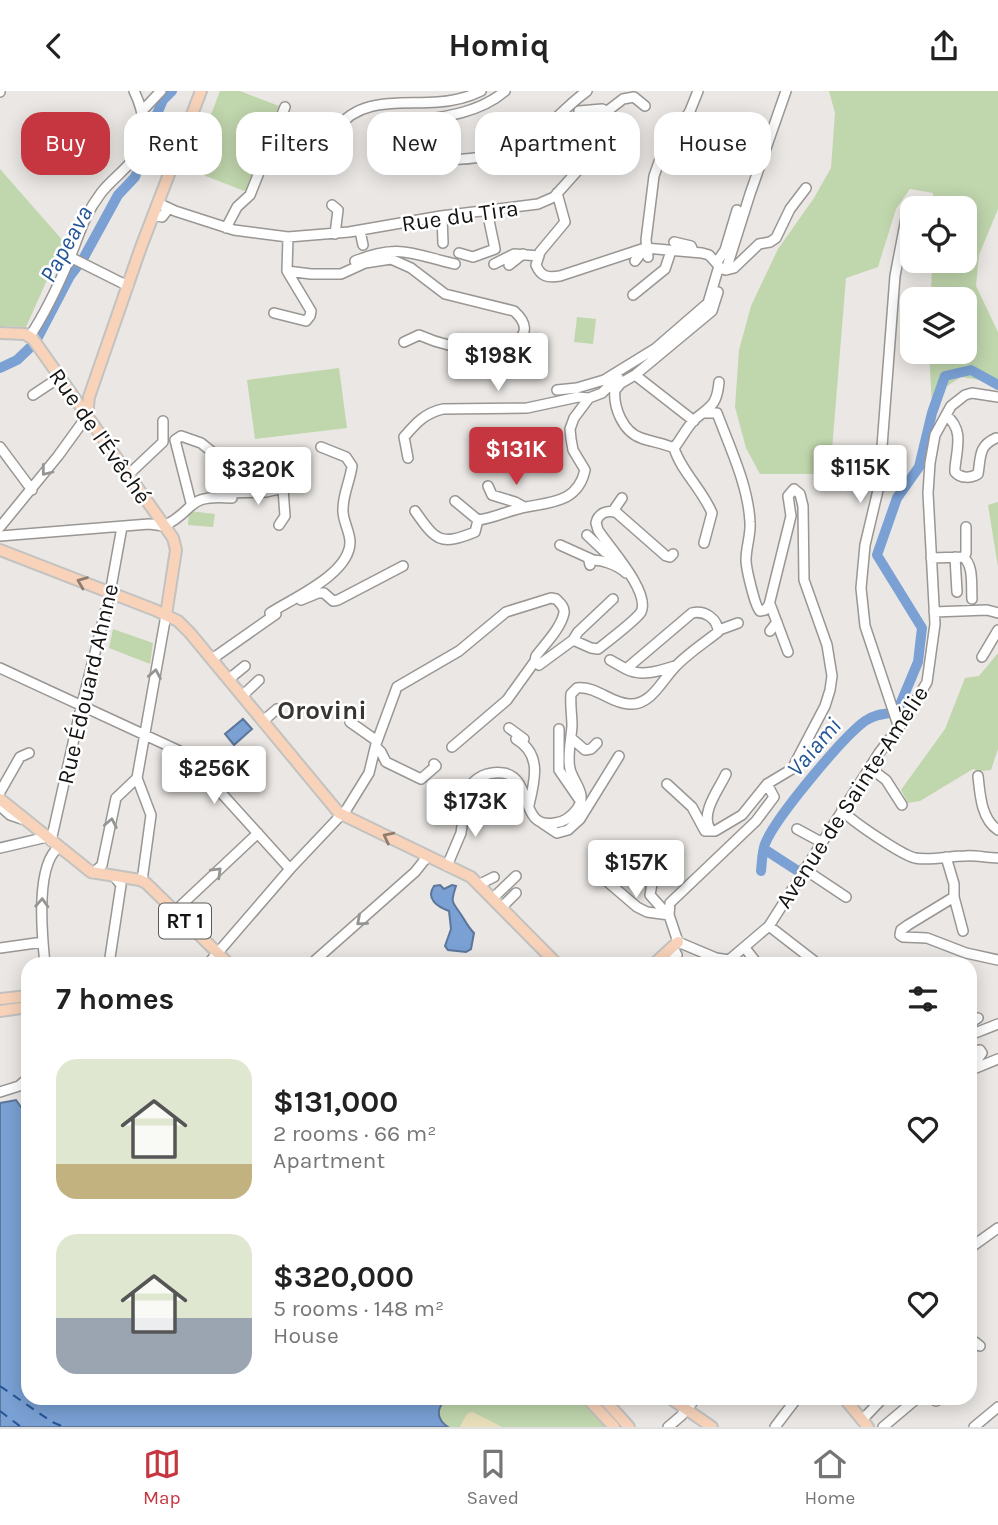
<!DOCTYPE html>
<html lang="en">
<head>
<meta charset="utf-8">
<style>
  :root { --surface:#fff; --page:#f2f2f2; --text:#222; --muted:#767676; --line:#e0e0e0; --accent:#c63640 }
  body { margin:0; font-family:Karla,sans-serif; background:var(--page); color:var(--text); height:100vh; display:flex; flex-direction:column; font-size:26px; white-space:nowrap }
  * { box-sizing:border-box; margin:0 }
  p { font-size:23px; color:var(--muted) }
  .icon { flex:none; width:38px; height:38px; fill:none; stroke:currentColor; stroke-width:2; stroke-linecap:round; stroke-linejoin:round }
  .map { position:relative; flex:1; overflow:hidden }
  .drawer { position:absolute; left:21px; top:866px; width:956px; height:448px; display:flex; flex-direction:column; background:var(--surface); border-radius:21px; box-shadow:0 4px 18px #0003 }
  .drawer>* { flex:none }
  .banner { position:absolute; left:21px; top:21px; width:957px; height:63px; display:flex; gap:14px }
  .controls { position:absolute; left:900px; top:105px; display:grid; gap:14px }
  .controls a { display:grid; place-items:center; width:77px; height:77px; border-radius:14px; background:var(--surface); box-shadow:0 4px 18px #0003; font-size:35px }
  .price { position:absolute; translate:-50% -60px; padding:0 16px; border-radius:7px; background:#fff; color:#222; font-size:23px; line-height:46px; filter:drop-shadow(0 2px 4px #0008) }
  .price::after { content:''; position:absolute; left:50%; top:42px; width:21px; height:16px; margin-left:-10px; background:inherit; clip-path:polygon(0 0,100% 0,50% 100%) }
  .price.selected { background:var(--accent); color:#fff }
  ul { padding:0; list-style:none }
  li { display:flex; align-items:center; gap:21px; height:175px; padding:0 35px }
  li span { display:grid; place-items:center; flex:none; width:196px; height:140px; border-radius:21px; color:#555 }
  li>.icon { margin-inline-start:auto }
  span .icon { width:84px; height:84px; fill:#fffc; stroke-width:1 }
  li b { font-size:30px }
  h2 { display:flex; justify-content:space-between; align-items:center; height:84px; padding:0 35px; font-size:30px }
  .chip { padding:0 24px; border-radius:21px; background:var(--surface); box-shadow:0 4px 18px #0003; font-size:24px; line-height:63px }
  .chip.selected { background:var(--accent); color:#fff }
  header { display:flex; justify-content:space-between; align-items:center; height:91px; padding:0 35px; background:var(--surface); font-size:32px; font-weight:700 }
  .menu { display:flex; justify-content:space-around; align-items:center; height:98px; border-top:2px solid var(--line); background:var(--surface); font-size:19px; color:var(--muted) }
  .menu a { display:grid; justify-items:center; gap:4px }
  .menu .selected { color:var(--accent) }
  .map>svg:first-child { display:block }
</style>
</head>
<body>
<header><svg class="icon" aria-label="back" viewBox="0 0 24 24"><path d="M15 5l-7 7 7 7"/></svg>Homiq<svg class="icon" aria-label="share" viewBox="0 0 24 24"><path d="M12 15V3M7 8l5-5 5 5M5 13v7h14v-7"/></svg></header>
<div class="map">
<svg width="998" height="1336" viewBox="0 0 998 1336">
  <rect width="100%" height="100%" fill="#eae7e4"/>
  <path fill="#c0d6ad" d="M220,0h20l39,15 -32,86 -57,-22z
    M829,0h169v118l-19,46 -3,31 22,46v47l-17,1 -20,-3 -17,11 -12,17 -3,-53h35v-53h-33l1,-38h32v-53h-31v-15l-23,-4 -14,20 -18,58 -32,11 -16,196h-70l-14,-26 -11,-41 4,-57 12,-44 27,-57 36,-51 17,-30 4,-55z
    M0,78l64,73 -38,85 -26,-1z
    M577,226l19,2 -3,25 -19,-2z
    M339,277l8,60 -92,11 -8,-59z
    M998,411v65l-10,-62z
    M189,420l26,3 -2,13 -25,-2z
    M113,538l40,14 -3,21 -41,-16z
    M998,562v96l-7,21 -11,1 -7,-2 -53,32 -12,2 -7,-13 44,-61 20,-51 14,-2z
    M439,1307h141l27,29h-105l-30,-15 -5,2 -7,13h-12l-10,-12 4,-14z"/>
  <path fill="#e8deb9" d="M472,1321l30,15h-42l7,-13z"/>
  <path fill="#7aa0d4" stroke="#5b769a" stroke-width="2" d="M243,628l9,10 -18,16 -9,-11z
    M440,794l4,4 8,-4 4,1c-5,15 -5,15 4,27 5,7 7,13 14,20l-3,16 -5,3 -18,-2 -3,-4 6,-17 -2,-18c-11,-4 -24,-12 -15,-25z
    M16,1009l12,17v281h411l4,4c-7,10 -5,18 5,25h-448v-324z"/>
  <g fill="none" stroke-linecap="round" stroke-linejoin="round">
    <path stroke="#7aa0d4" stroke-width="10" d="M0,277l17,-8 18,-17 35,-67 13,-17 35,-64 17,-18 10,-25 11,-36 7,-16 9,-9
      M764,758l37,24
      M761,780c1,-9 1,-19 4,-27 10,-26 78,-107 100,-123 10,-7 20,-7 32,-9l21,-50 4,-34 -45,-73 20,-57 22,-31 13,-54 13,-37 26,-6 27,15"/>
    <path stroke="#245596" stroke-width="2" stroke-dasharray="9 7" stroke-linecap="butt" d="M0,1295l52,36 12,5
      M0,1320l21,16"/>
    <g stroke="#999693" stroke-width="12">
      <path id="minor" d="M505,0c-29,25 -71,27 -107,32l-10,11c0,8 1,15 8,19 21,13 103,6 124,-6 25,-14 43,-39 67,-56
        M0,1v-1
        M142,20l19,-20
        M579,20l23,-2 7,3
        M510,37l11,18
        M598,47l14,5 3,6
        M331,69c-3,-11 -2,-21 6,-31 23,-33 66,-24 101,-27 15,-1 29,-4 43,-11
        M158,112l17,8 59,19 54,7 61,-5 92,-16 97,-12 16,-7 26,-29 26,-44 4,-15 13,-10 11,-2 11,9
        M332,114l6,5 -3,24
        M153,124l9,2 7,-9
        M442,125l1,27
        M226,137l11,-21 13,-12 35,-88
        M360,140l3,14
        M674,151l17,4 2,5
        M459,162l14,4 22,-8 -8,-38
        M70,166l58,29
        M648,166l-2,-17 8,-64 6,-17 30,-48 8,-20
        M355,170c44,-18 57,-7 100,3
        M635,170l10,-13
        M717,171l8,-12 12,-40
        M494,173l20,-10 25,2
        M509,174l14,-11
        M719,177l7,2 24,-76 36,-103
        M726,179l8,-2 25,-24 11,-2 6,-4 14,-29 16,-21
        M287,180l24,3h30l24,-11 26,-4 20,9 34,26 69,17c28,25 -7,40 -30,39 -23,-1 -45,-6 -65,-15l-15,7
        M633,204l32,-26 6,-18
        M274,222l32,8 4,-5 1,-5 -24,-40 1,-34
        M30,245c16,-24 28,-50 39,-76 11,-27 14,-43 32,-67 13,-17 34,-28 40,-50 5,-18 1,-36 -7,-52
        M635,284l-14,8 -6,7c-2,17 8,42 26,48 11,4 22,5 33,10 7,23 28,41 38,65l-8,30
        M557,299l20,-2 27,-8 52,-32 52,-45 11,-37 -10,-11 -7,-2 -57,-5 -85,28c-12,2 -19,1 -24,-11l4,-13 25,-30 -8,-29
        M33,304l27,-18
        M946,324c18,15 11,32 9,53v4c6,7 16,6 23,2 3,-17 0,-28 18,-36
        M694,330l-59,-46 77,-64 6,-19 -6,-2
        M0,356l32,43
        M674,357c7,-9 13,-21 21,-29 16,-13 22,-14 24,-37
        M408,367l-4,-21c12,-14 21,-24 39,-28l84,-1 51,-11 11,1
        M212,383l30,9 49,1
        M127,385l36,-34v-21
        M488,395l4,9 23,7 9,5
        M224,402l42,-1 17,-4
        M455,410l23,19
        M191,412l-16,-63 6,-4 20,7 25,20 34,21
        M415,420c21,30 25,35 60,21l3,-12c17,-2 31,-10 48,-13 26,-5 52,-5 59,-37l-12,-20 -2,-11 -1,-10 4,-11 15,-20 13,-5 16,-16
        M613,420l9,-13
        M279,434l6,-9 -2,-27
        M0,436l58,-71 29,-40
        M587,444l18,17 10,5
        M0,445l149,-12 15,2c33,-16 20,-32 68,-28
        M560,454l31,14
        M955,466l2,35
        M964,466l2,-4v-26
        M931,467l32,-1c11,8 8,28 9,42
        M590,474l-1,-4c10,-3 29,4 37,12
        M301,509l17,-7h6l9,8 5,-1 65,-34
        M770,513l18,48
        M934,521l53,-2 11,3
        M270,522c23,-15 80,-39 80,-71 0,-11 -8,-22 -7,-33 0,-15 7,-28 9,-43l-6,-9 -25,-10
        M719,539l19,-7
        M770,540l7,-9
        M573,549l5,-8 35,-33
        M982,566l16,-27
        M212,568l64,-45
        M610,569l16,9
        M0,577l186,86 104,115
        M229,588l16,-13
        M242,605l17,-16
        M355,623l-5,8 27,19
        M263,630l14,-12
        M509,637l15,11
        M899,637l-34,-102 -4,-38 4,-43 14,-59 16,-210 13,-68
        M559,638v41l22,32
        M571,647l14,12 6,-1 6,-6
        M516,648c26,15 19,41 13,66
        M376,656l5,5 5,10 35,17 15,-13 -2,-2
        M452,656l55,-47 28,-39
        M870,677l16,12 16,25
        M978,685c2,18 3,43 20,54
        M137,687l29,-163
        M137,687l14,37 -9,66
        M667,693l25,23 13,24h10l27,-16 25,-31 25,-15 33,-63 5,-16 2,-14 -5,-31 -23,-65 -1,-74 -3,-12 -6,-5 -6,7 3,20 -22,89 -4,5 -5,1c-5,-4 -14,-43 -14,-51 0,-13 5,-25 4,-38 -2,-37 -20,-74 -33,-109h-11
        M767,693l7,13 -18,24 -86,82 -1,12 9,27 38,16 13,2 40,-34 110,-173 27,-35 21,-36 8,-58 -7,-131 2,-30 5,-28 16,-29 14,-11 7,-2 26,4
        M0,701l20,-35 9,-4
        M465,711c1,-13 6,-20 17,-26 7,-3 14,-4 21,-3 31,4 15,57 52,50 9,-1 16,-6 22,-14 11,-15 -3,-25 -7,-40 -3,-13 1,-29 2,-43 0,-11 -2,-21 -1,-32l6,-6c20,-2 33,15 52,16 22,2 33,-24 46,-37 12,-13 29,-24 43,-35 0,-13 -13,-22 -26,-19l-66,56c15,8 33,2 49,-3
        M0,715l10,9 12,4
        M842,719c9,11 60,45 73,48 16,3 34,-2 50,-2 11,-1 22,2 33,2
        M343,724l26,-42 7,-29 21,-57 62,-36 47,-39 45,-14 5,1c4,4 9,8 8,14 -3,15 -19,31 -28,43l-1,5 4,4 34,-25 18,8 7,1c9,-7 38,-29 43,-37 10,-20 -33,-66 -43,-82l-2,-7c2,-10 12,-14 21,-10l49,43 4,1 3,-3
        M542,732l15,10 11,-3 12,-11 39,-63
        M710,738c-10,-16 9,-40 16,-55
        M797,738l24,13
        M51,750l29,-129 30,-119 12,-66
        M0,757l47,-11
        M946,766l8,27v13l-46,28 -7,5 -1,5 3,2 24,1 39,15 32,7
        M447,775l14,-33 4,-29
        M655,776l-5,28 17,19
        M804,778l42,28
        M93,782l9,-8 1,-5 13,-62 21,-20
        M609,792l28,24 10,5 22,3
        M480,793l14,-7
        M954,806l9,34
        M493,807l23,-22
        M502,816l14,-14
        M175,820l83,-78
        M769,835l49,38
        M0,857l43,-6
        M745,857l11,14 8,2
        M45,873c-3,-28 -10,-99 14,-117
        M109,873l12,-79 -7,-9
        M208,873l82,-95 52,-55
        M311,873l104,-92 12,-15
        M669,873l8,-9 -5,-8
        M970,932l8,-5
        M970,944l28,-11
        M970,979l12,-17 -2,-3 -5,1
        M971,979l27,-11
        M0,1001l19,-6 9,-8
        M970,1157l28,-20
        M970,1252l5,-1 5,4
        M930,1307l6,3 6,-3
        M862,1329l21,-22
        M668,1336l13,-11 15,-18
        M775,1336l22,-29
        M883,1336l32,-27
        M974,1336l24,-20"/>
    </g>
    <g stroke="#c2c2c1" stroke-width="14">
      <path id="major" d="M0,242l25,1 8,5 140,199 3,12 -10,65
        M87,325l2,-19 52,-150 60,-156
        M0,459l155,60 23,11 12,12 149,180 132,64 86,87
        M0,708l91,73 49,8 6,3 83,81
        M654,873l24,-22
        M0,908l28,-3
        M0,920l28,-4
        M587,1307l27,29
        M603,1307l26,29
        M670,1307l42,29
        M844,1307l24,29"/>
    </g>
    <use href="#minor" stroke="#fff" stroke-width="9"/>
    <use href="#major" stroke="#f8d3ba" stroke-width="10"/>
  </g>
  <defs><path id="oneway-chevron" d="M-2-3.5L2.5 0L-2 3.5" fill="none" stroke-width="1.6" stroke-linecap="round" stroke-linejoin="round" transform="scale(1.75)"/></defs>
  <g stroke="#959594">
    <use href="#oneway-chevron" transform="translate(46 380) rotate(128)"/>
    <use href="#oneway-chevron" transform="translate(155 583) rotate(-80)"/>
    <use href="#oneway-chevron" transform="translate(111 732) rotate(-79)"/>
    <use href="#oneway-chevron" transform="translate(217 781) rotate(-44)"/>
    <use href="#oneway-chevron" transform="translate(42 812) rotate(-87)"/>
    <use href="#oneway-chevron" transform="translate(361 830) rotate(139)"/>
  </g>
  <g stroke="#917d6e">
    <use href="#oneway-chevron" transform="translate(82 491) rotate(-158)"/>
    <use href="#oneway-chevron" transform="translate(388 746) rotate(-153)"/>
  </g>
  <g text-anchor="middle" dominant-baseline="central" stroke-width="5" stroke-linejoin="round" paint-order="stroke">
    <rect fill="#fff" stroke="#5a5a59" stroke-width="2" x="159" y="812.5" width="52" height="35" rx="5"/>
    <g font-size="21" font-weight="bold" fill="#141312">
      <text x="185" y="830">RT 1</text>
    </g>
    <g font-size="23" fill="#141312" stroke="#fff">
      <text transform="translate(460 125) rotate(-8)">Rue du Tira</text>
      <text transform="translate(100 345) rotate(55)">Rue de l'Évêché</text>
      <text transform="translate(88 593) rotate(-77)">Rue Édouard Ahnne</text>
      <text transform="translate(852 706) rotate(-57)">Avenue de Sainte-Amélie</text>
    </g>
    <g font-size="24" font-style="italic" fill="#245596" stroke="#fff">
      <text transform="translate(66 153) rotate(-61)">Papeava</text>
      <text transform="translate(814 656) rotate(-49)">Vaiami</text>
    </g>
    <g font-size="26" font-weight="bold" fill="#383533" stroke="#fff">
      <text x="322" y="619">Orovini</text>
    </g>
  </g>
</svg>
<div class="controls">
<a><svg class="icon" aria-label="locate" viewBox="0 0 24 24"><circle cx="12" cy="12" r="6"/><path d="M12 2v4M12 18v4M2 12h4M18 12h4"/></svg></a>
<a><svg class="icon" aria-label="layers" viewBox="0 0 24 24"><path d="M12 4l9 5-9 5-9-5zM3 14l9 5 9-5"/></svg></a>
</div>
<b class="price" style="left:498px;top:302px">$198K</b>
<b class="price selected" style="left:516px;top:396px">$131K</b>
<b class="price" style="left:860px;top:414px">$115K</b>
<b class="price" style="left:258px;top:416px">$320K</b>
<b class="price" style="left:214px;top:715px">$256K</b>
<b class="price" style="left:475px;top:748px">$173K</b>
<b class="price" style="left:636px;top:809px">$157K</b>
<div class="banner">
<a class="chip selected">Buy</a>
<a class="chip">Rent</a>
<a class="chip">Filters</a>
<a class="chip">New</a>
<a class="chip">Apartment</a>
<a class="chip">House</a>
</div>
<section class="drawer">
<h2>7 homes<svg class="icon" aria-label="filters" viewBox="0 0 24 24"><path d="M4 7h16M4 17h16"/><circle cx="9" cy="7" r="2"/><circle cx="15" cy="17" r="2"/></svg></h2>
<ul>
<li><span style="background:linear-gradient(#dfe7d0 75%,#c2b280 0)"><svg class="icon" aria-label="home" viewBox="0 0 24 24"><path d="M3 11l9-7 9 7M6 9v11h12V9"/></svg></span><div><b>$131,000</b><p>2 rooms · 66 m²</p><p>Apartment</p></div><svg class="icon" aria-label="heart" viewBox="0 0 24 24"><path d="M12 20l-8-8c-3-5 5-10 8-4 3-6 11-1 8 4z"/></svg></li>
<li><span style="background:linear-gradient(#dfe7d0 60%,#9aa5b1 0)"><svg class="icon" aria-label="home" viewBox="0 0 24 24"><path d="M3 11l9-7 9 7M6 9v11h12V9"/></svg></span><div><b>$320,000</b><p>5 rooms · 148 m²</p><p>House</p></div><svg class="icon" aria-label="heart" viewBox="0 0 24 24"><path d="M12 20l-8-8c-3-5 5-10 8-4 3-6 11-1 8 4z"/></svg></li>
</ul>
</section>
</div>
<nav class="menu">
<a class="selected"><svg class="icon" aria-label="map" viewBox="0 0 24 24"><path d="M3 6l6-2 6 2 6-2v14l-6 2-6-2-6 2zM9 4v14M15 6v14"/></svg>Map</a>
<a><svg class="icon" aria-label="saved" viewBox="0 0 24 24"><path d="M7 4h10v16l-5-4-5 4z"/></svg>Saved</a>
<a><svg class="icon" aria-label="home" viewBox="0 0 24 24"><path d="M3 11l9-7 9 7M6 9v11h12V9"/></svg>Home</a>
</nav>
</body>
</html>
